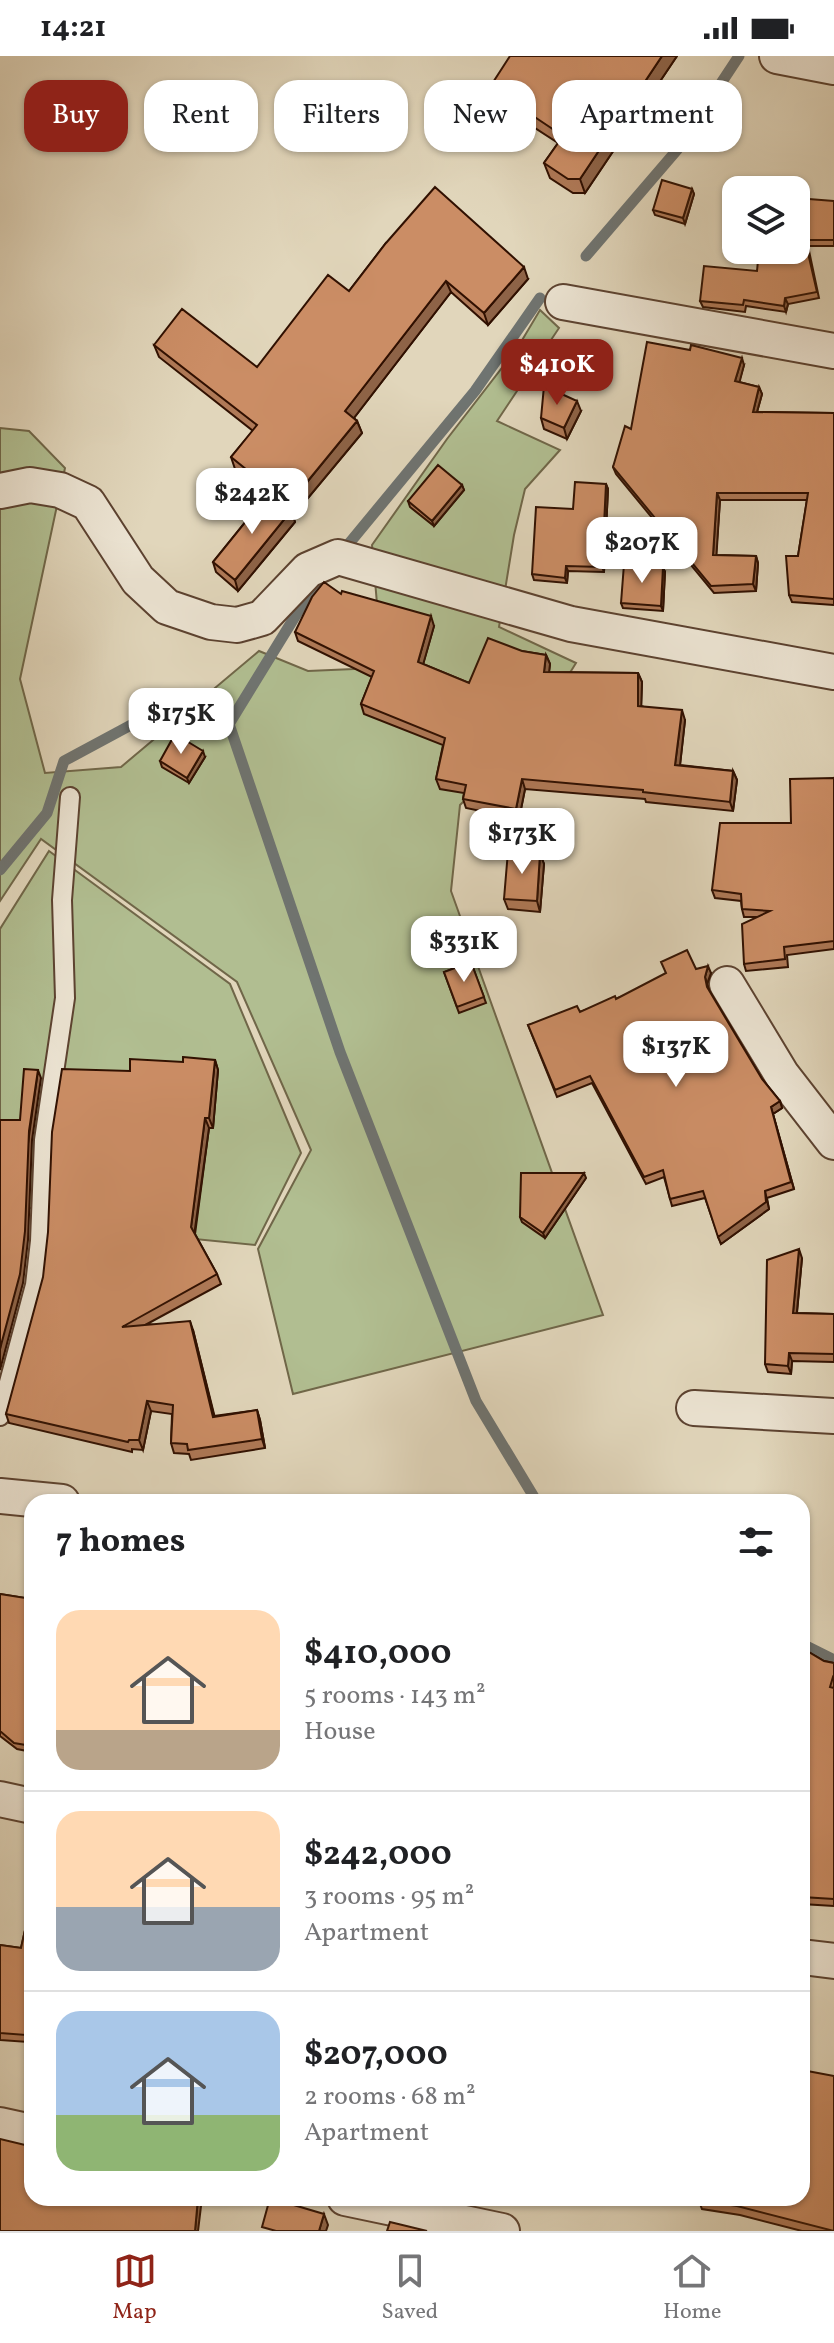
<!DOCTYPE html>
<html lang="en">
<head>
<meta charset="utf-8">
<style>
  :root { --surface:#fff; --page:#f6f6f6; --text:#202124; --muted:#757577; --line:#e0e0e0; --accent:#8f2418 }
  body { margin:0; font-family:Vollkorn,serif; background:var(--page); color:var(--text); height:100vh; display:flex; flex-direction:column; font-size:30px; white-space:nowrap }
  * { box-sizing:border-box; margin:0 }
  p { font-size:26px; color:var(--muted) }
  .icon { flex:none; width:44px; height:44px; fill:none; stroke:currentColor; stroke-width:2; stroke-linecap:round; stroke-linejoin:round }
  .map { position:relative; flex:1; overflow:hidden }
  .panel { position:absolute; left:24px; top:1438px; width:786px; height:712px; display:flex; flex-direction:column; background:var(--surface); border-radius:24px; box-shadow:0 2px 6px #0004 }
  .panel>* { flex:none }
  .guide { position:absolute; left:24px; top:24px; width:786px; height:72px; display:flex; gap:16px }
  .fabs { position:absolute; left:722px; top:120px; display:grid; gap:16px }
  .fabs a { display:grid; place-items:center; width:88px; height:88px; border-radius:16px; background:var(--surface); box-shadow:0 2px 6px #0004; font-size:40px }
  .price { position:absolute; translate:-50% -68px; padding:0 18px; border-radius:16px; background:#fff; color:#222; font-size:26px; line-height:52px; filter:drop-shadow(0 2px 4px #0008) }
  .price::after { content:''; position:absolute; left:50%; top:48px; width:24px; height:18px; margin-left:-12px; background:inherit; clip-path:polygon(0 0,100% 0,50% 100%) }
  .price.selected { background:var(--accent); color:#fff }
  ul { padding:0; list-style:none }
  li { display:flex; align-items:center; gap:24px; height:200px; padding:0 32px }
  li+li { border-top:2px solid var(--line) }
  li span { display:grid; place-items:center; flex:none; width:224px; height:160px; border-radius:24px; color:#555 }
  li>.icon { margin-inline-start:auto }
  span .icon { width:96px; height:96px; fill:#fffc; stroke-width:1 }
  li b { font-size:34px }
  h2 { display:flex; justify-content:space-between; align-items:center; height:96px; padding:0 32px; font-size:34px }
  .pill { padding:0 28px; border-radius:24px; background:var(--surface); box-shadow:0 2px 6px #0004; font-size:28px; line-height:72px }
  .pill.selected { background:var(--accent); color:#fff }
  .status { display:flex; justify-content:space-between; align-items:center; height:56px; padding:0 40px; background:var(--surface); direction:ltr }
  .status svg { height:22px; fill:currentColor }
  .menu { display:flex; justify-content:space-around; align-items:center; height:112px; border-top:2px solid var(--line); background:var(--surface); font-size:22px; color:var(--muted) }
  .menu a { display:grid; justify-items:center; gap:4px }
  .menu .selected { color:var(--accent) }
  .map>svg:first-child { display:block }
</style>
</head>
<body>
<div class="status"><b>14:21</b><svg viewBox="0 0 49 12"><path d="M0 12V9h3v3zM5 12V6h3v6zM10 12V3h3v9zM15 12V0h3v12zM26 1h20v11H26zM47 4h2v5h-2z"/></svg></div>
<div class="map">
<svg width="834" height="2175" viewBox="0 0 834 2175">
  <rect width="100%" height="100%" fill="#e1d6bb"/>
  <filter id="stains"><feTurbulence type="fractalNoise" baseFrequency=".0025" numOctaves="4"/><feColorMatrix values="0 0 0 0 .2 0 0 0 0 .09 0 0 0 0 .02 0 0 0 .5 -.17"/></filter>
  <radialGradient id="worn" r=".72"><stop offset=".6" stop-color="#630" stop-opacity="0"/><stop offset="1" stop-color="#630" stop-opacity=".3"/></radialGradient>
  <path fill="#b1be91" stroke="#706749" stroke-width="2" d="M540,254l19,18 -62,93 63,29 -35,39 -11,46 -15,92 77,36 -46,74 -70,68 -9,86 152,424 -310,79 -35,-145 53,-99 -74,-168 -196,-143 -41,62v-473l29,3 36,37 -45,211 25,94 76,-6 138,-116 49,20 46,-2 27,-18 -9,-106 75,-106 71,-92z
    M49,795l181,133 71,169 -46,92 -181,-18 -74,-32v-266z"/>
  <g fill="none" stroke-linecap="round" stroke-linejoin="round">
    <path stroke="#6f7471" stroke-width="11" d="M586,200l91,-106 62,-94
      M342,496l133,-161 65,-93
      M315,528l-86,140 111,328 136,349 61,101
      M0,814l47,-57 17,-52 67,-36 58,5 40,-6
      M802,1588l32,16"/>
    <g stroke="#5c4230" stroke-width="22">
      <path id="service" d="M0,1360l35,-131 5,-44 4,-101 21,-142 -3,-98 8,-103"/>
    </g>
    <g stroke="#5c4230" stroke-width="38">
      <path id="minor" d="M777,0l57,11
        M563,246l271,49
        M0,435l30,-6 30,5 28,13 50,77 29,27 44,15 26,3 25,-7 46,-48 30,-13 233,67 263,48
        M727,928l55,91 52,67
        M694,1352l140,8
        M0,1440l62,6
        M0,1743l32,7
        M802,1901l32,4
        M0,2069l32,7
        M345,2142l157,33"/>
    </g>
    <use href="#service" stroke="#ece4d3" stroke-width="18"/>
    <use href="#minor" stroke="#ece4d3" stroke-width="34"/>
  </g>
  <path fill="#af7957" stroke="#301001" stroke-width="2" d="M677,0l-92,137h-12l-23,-15 -6,-15 14,-20 -63,-41 -5,-15z
    M692,133l2,5 -9,30 -30,-9 -2,-5z
    M834,145v45h-26l11,52 -31,6 -2,8 -40,-6 -1,6 -42,-5 -3,-6 57,-30z
    M386,187l142,36 -40,46 -37,-33 -97,126 3,3 5,12 -69,83 2,6 -57,69 -22,-19 -3,-10 54,-67 -32,-26 -4,-12 22,-26 -94,-74 -5,-12 103,22 92,-76z
    M744,309l-5,17 20,5 3,7 -5,18 77,1v192l-42,-3 -3,-7 9,-39 9,-56h-87l-4,55 40,1 2,7 -2,28 -42,2 -98,-119 -3,-7 18,-38z
    M581,355l-14,28 -23,-10 -3,-11z
    M606,428l2,5 -4,83 -36,-1 -1,12 -33,-3 -2,-6 41,-65z
    M462,429l2,5 -30,36 -24,-19 -2,-6z
    M665,516l-2,39 -40,-3 -2,-5z
    M341,538l93,32 -11,38 46,19 53,-32 24,4 4,9 -1,8 89,1 4,9 -1,24 44,14 -5,45 53,6 4,9 -4,31 -87,-9 -1,-3 -120,-10 -6,30 -53,-11 -3,-9 1,-6 -24,-4 -4,-10 7,-34 -79,-31 -3,-10 11,-27 -74,-36 -3,-9z
    M205,701l-16,26 -27,-16 -2,-6z
    M834,722v171l-47,6 1,12 -42,4 -2,-7 12,-47h-12l-2,-8 -1,-8 -26,-3 -3,-8 79,-67z
    M540,798l4,10 -4,48 -32,-3 -4,-10z
    M471,906l15,41 -27,10 -15,-41z
    M696,913l15,4 -4,11 2,6 53,89 18,22 2,7 -9,6 21,75 -27,9 2,11 -48,35 -16,-46 -33,8 -8,-29 -18,7 -54,-101 -35,14 -29,-72 52,-13z
    M215,1004l3,10 -5,58h-4l-14,106 22,40 4,10 -74,40 46,6 21,86 43,-6 3,10 5,28 -74,12 -2,-6 -15,-1 -3,-10 1,-29 -21,-3 -8,39 -11,-1v3l-123,-29 -3,-9 124,-343 53,-9z
    M586,1122l-41,60 -23,-16 -2,-5z
    M802,1202l-5,55 37,1v48l-42,-1 -1,13 -23,-2 -3,-8z
    M0,1538l32,5v153l-15,-3 -17,-13z
    M802,1592l22,13 10,2v243l-32,-2z
    M32,1843v110l-4,33 -28,-2v-95l21,3z
    M656,2142h146l32,33h-32l-62,-16 -38,-6 -2,-5z"/>
  <path fill="#8e6347" stroke="#301001" stroke-width="2" d="M662,0h15l-92,137 -5,-14z
    M692,133l2,5 -9,30 -2,-6z
    M524,211l4,12 -40,46 -4,-12z
    M446,225l5,11 -101,131 -5,-12z
    M785,242l3,6 -2,8 -2,-6z
    M742,302l2,7 -6,23 -3,-7z
    M759,331l3,7 -7,25 -2,-7z
    M577,345l4,10 -14,28 -3,-11z
    M357,365l5,12 -69,83 2,6 -57,69 -3,-11 56,-69 -2,-7z
    M606,428l2,5 -4,83 -2,-5z
    M462,429l2,5 -30,36 -2,-5z
    M717,437l3,7 -4,62 -3,-7z
    M756,500l2,7 -2,28 -3,-7z
    M566,510l2,5 -1,12 -2,-5z
    M663,511l2,5 -2,39 -2,-5z
    M431,560l3,10 -13,46 -3,-10z
    M546,599l4,9 -2,17 -4,-9z
    M638,617l4,9 -1,33 -3,-9z
    M682,654l3,10 -6,54 -4,-9z
    M203,695l2,6 -16,26 -2,-5z
    M733,715l4,9 -4,31 -3,-9z
    M522,723l3,10 -6,30 -3,-10z
    M540,798l4,10 -4,48 -3,-11z
    M708,910l3,7 -4,11 3,10 -5,-17z
    M215,1004l3,10 -5,58 -4,-10z
    M38,1014l3,8 -9,62 -4,100 -5,43 -23,87v-21z
    M780,1045l2,7 -9,6 21,75 -23,-82z
    M205,1062l4,10 -15,108 -3,-9z
    M584,1117l2,5 -41,60 -2,-5z
    M765,1135l4,18 -48,35 -3,-7z
    M799,1193l3,9 -6,63 -3,-8z
    M190,1265l3,9 24,96 -4,-9z
    M789,1297l3,8 -1,13 -3,-8z
    M147,1345l4,10 -8,39 -4,-10z
    M257,1354l3,10 5,28 -3,-9z
    M31,1928l1,25 -4,33 -2,-7z
    M198,2142h4l-4,33h-3z
    M324,2158l4,11 -2,6h-7z"/>
  <path fill="#cb8d65" stroke="#301001" stroke-width="2" d="M510,0h152l-82,123h-12l-24,-16 19,-27 -73,-49z
    M662,124l30,9 -9,29 -30,-8z
    M435,131l89,80 -40,46 -38,-32 -101,130 12,10 -68,83 -58,-47 26,-32 -103,-80 28,-36 75,58 71,-92 21,16 37,-48z
    M796,142l38,3v39h-29l12,52 -32,6 -1,8 -40,-6 -1,5 -43,-4 4,-35 53,5 2,-21h37z
    M647,286l43,8 1,-5 51,13 -7,23 24,6 -6,25 81,1v186l-45,-4 -3,-39h12l10,-63h-91l-4,62 43,1 -3,28 -42,2 -98,-119 12,-41 6,3z
    M544,330l33,15 -13,27 -23,-10z
    M438,409l24,20 -30,36 -24,-20z
    M575,426l31,2 -4,83 -36,-1 -1,12 -33,-4 4,-67 37,2z
    M269,437l22,18 -56,69 -22,-18z
    M624,508l39,3 -2,39 -40,-3z
    M324,526l17,12 1,-3 89,25 -13,46 51,21 19,-45 34,13 24,4 -2,17 94,1v33l44,4 -7,55 58,6 -3,31 -87,-10v-2l-121,-11 -6,30 -53,-10 3,-14 -30,-6 9,-41 -84,-34 13,-33 -79,-39 17,-35z
    M175,678l28,17 -16,27 -27,-17z
    M834,722v163l-50,6 1,12 -41,5 -2,-40 28,-13 -28,-2 -1,-15 -29,-4 8,-67h71l-1,-44z
    M508,795l32,3 -3,47 -33,-2z
    M687,894l9,19 12,-3 -3,11 2,10 55,92 18,22 -9,6 20,75 -26,9 1,11 -48,35 -15,-46 -33,8 -7,-29 -19,7 -54,-101 -35,14 -27,-65 49,-19 3,6 35,-16 1,3 50,-26 -5,-11z
    M471,906l13,35 -27,10 -13,-35z
    M183,1001l32,3 -6,58h-4l-14,109 26,47 -95,53 68,-6 23,96 44,-7 5,29 -74,11 -1,-6 -16,-1 2,-38 -26,-4 -8,39h-10l-1,2 -122,-28 37,-137 5,-45 4,-100 10,-63 68,2v-12l53,3z
    M24,1013l14,1 -9,61 -4,100 -5,43 -20,75v-229h20z
    M521,1117h63l-41,60 -23,-16z
    M799,1193l-6,64 41,1v40l-45,-1 -1,13 -23,-2 2,-104z
    M0,1538l32,5v147l-18,-3 -14,-12z
    M802,1592l22,13 10,2v15l-1,-1 -3,10 4,1v211l-32,-2z
    M32,1843v85l-6,51 -26,-2v-88l21,3z
    M802,2014l32,6v155l-97,-25 -38,-6v-2h103z
    M0,2083l25,6 7,-1v54h166l-3,33h-195z
    M270,2142l54,16 -5,17h-43l-14,-4z
    M390,2166l37,9h-40z"/>
  <rect width="100%" height="100%" filter="url(#stains)"/>
  <rect width="100%" height="100%" fill="url(#worn)"/>
</svg>
<div class="fabs">
<a><svg class="icon" aria-label="layers" viewBox="0 0 24 24"><path d="M12 4l9 5-9 5-9-5zM3 14l9 5 9-5"/></svg></a>
</div>
<b class="price selected" style="left:557px;top:351px">$410K</b>
<b class="price" style="left:252px;top:480px">$242K</b>
<b class="price" style="left:642px;top:529px">$207K</b>
<b class="price" style="left:181px;top:700px">$175K</b>
<b class="price" style="left:522px;top:820px">$173K</b>
<b class="price" style="left:464px;top:928px">$331K</b>
<b class="price" style="left:676px;top:1033px">$137K</b>
<div class="guide">
<a class="pill selected">Buy</a>
<a class="pill">Rent</a>
<a class="pill">Filters</a>
<a class="pill">New</a>
<a class="pill">Apartment</a>
</div>
<section class="panel">
<h2>7 homes<svg class="icon" aria-label="filters" viewBox="0 0 24 24"><path d="M4 7h16M4 17h16"/><circle cx="9" cy="7" r="2"/><circle cx="15" cy="17" r="2"/></svg></h2>
<ul>
<li><span style="background:linear-gradient(#ffd9b3 75%,#b9a48a 0)"><svg class="icon" aria-label="home" viewBox="0 0 24 24"><path d="M3 11l9-7 9 7M6 9v11h12V9"/></svg></span><div><b>$410,000</b><p>5 rooms · 143 m²</p><p>House</p></div></li>
<li><span style="background:linear-gradient(#ffd9b3 60%,#9aa5b1 0)"><svg class="icon" aria-label="home" viewBox="0 0 24 24"><path d="M3 11l9-7 9 7M6 9v11h12V9"/></svg></span><div><b>$242,000</b><p>3 rooms · 95 m²</p><p>Apartment</p></div></li>
<li><span style="background:linear-gradient(#a9c7e8 65%,#8fb573 0)"><svg class="icon" aria-label="home" viewBox="0 0 24 24"><path d="M3 11l9-7 9 7M6 9v11h12V9"/></svg></span><div><b>$207,000</b><p>2 rooms · 68 m²</p><p>Apartment</p></div></li>
</ul>
</section>
</div>
<nav class="menu">
<a class="selected"><svg class="icon" aria-label="map" viewBox="0 0 24 24"><path d="M3 6l6-2 6 2 6-2v14l-6 2-6-2-6 2zM9 4v14M15 6v14"/></svg>Map</a>
<a><svg class="icon" aria-label="saved" viewBox="0 0 24 24"><path d="M7 4h10v16l-5-4-5 4z"/></svg>Saved</a>
<a><svg class="icon" aria-label="home" viewBox="0 0 24 24"><path d="M3 11l9-7 9 7M6 9v11h12V9"/></svg>Home</a>
</nav>
</body>
</html>
